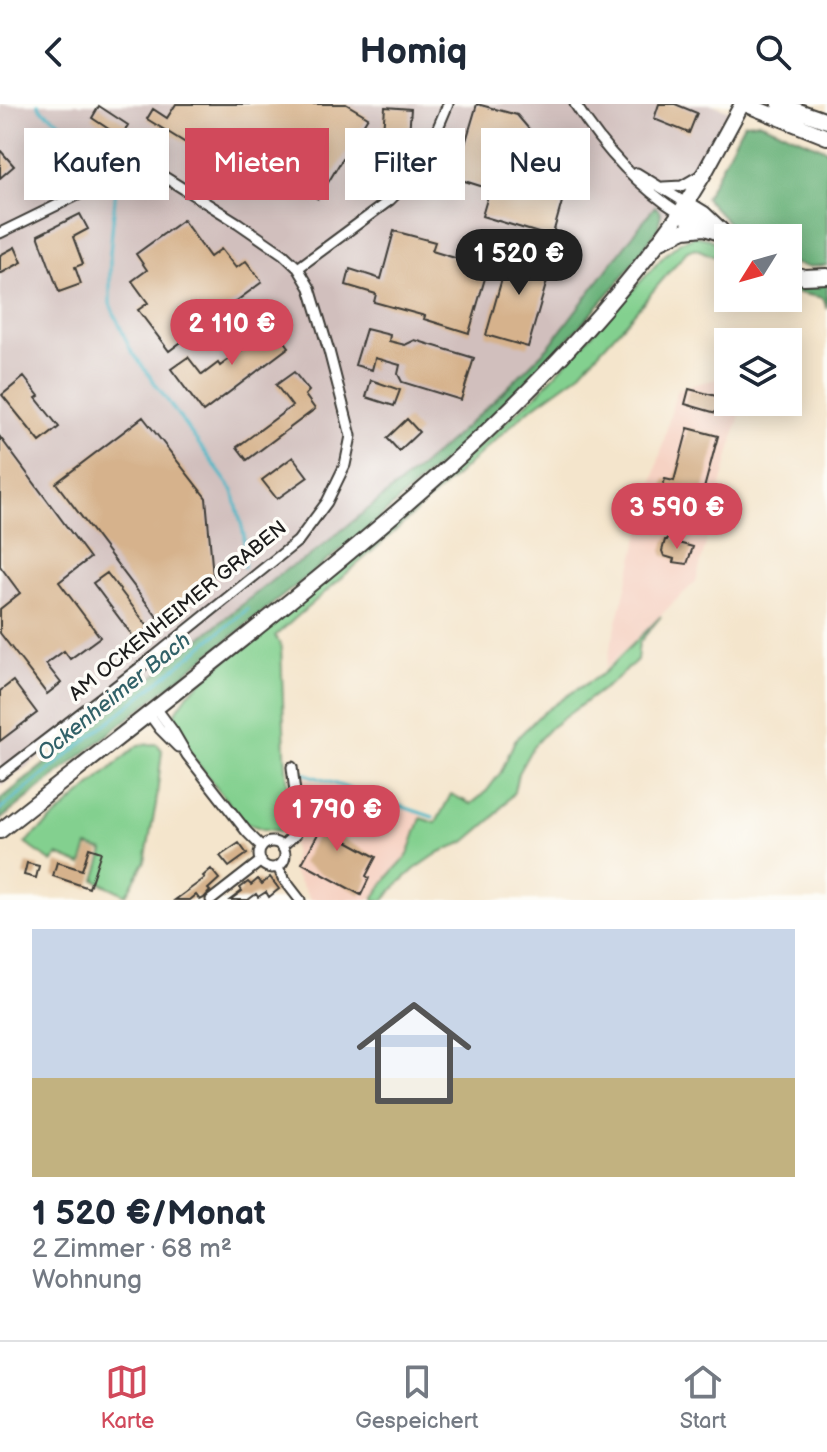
<!DOCTYPE html>
<html lang="de">
<head>
<meta charset="utf-8">
<style>
  :root { --surface:#fff; --page:#f6f6f7; --text:#1f2937; --muted:#747a83; --line:#e0e1e3; --accent:#d1495b }
  body { margin:0; font-family:"Balsamiq Sans",sans-serif; background:var(--page); color:var(--text); height:100vh; display:flex; flex-direction:column; font-size:30px; white-space:nowrap }
  * { box-sizing:border-box; margin:0 }
  p { font-size:26px; color:var(--muted) }
  .icon { flex:none; width:44px; height:44px; fill:none; stroke:currentColor; stroke-width:2; stroke-linecap:round; stroke-linejoin:round }
  .map { position:relative; height:796px; overflow:hidden }
  .details { display:flex; flex-direction:column; background:var(--surface); flex:1 }
  .details>* { flex:none }
  .guide { position:absolute; left:24px; top:24px; width:780px; height:72px; display:flex; gap:16px }
  .needle { width:52px; rotate:233deg }
  .controls { position:absolute; left:714px; top:120px; display:grid; gap:16px }
  .controls a { display:grid; place-items:center; width:88px; height:88px; border-radius:0px; background:var(--surface); box-shadow:0 4px 20px #0003; font-size:40px }
  .price { position:absolute; translate:-50% -68px; padding:0 18px; border-radius:28px; background:var(--accent); color:#fff; font-size:26px; line-height:52px; filter:drop-shadow(0 2px 4px #0008) }
  .price::after { content:''; position:absolute; left:50%; top:48px; width:24px; height:18px; margin-left:-12px; background:inherit; clip-path:polygon(0 0,100% 0,50% 100%) }
  .price.selected { background:#222; color:#fff }
  ul { padding:0; list-style:none }
  li { display:grid; align-content:center; gap:16px; height:424px; padding:0 32px }
  li+li { border-top:2px solid var(--line) }
  li span { display:grid; place-items:center; height:248px; border-radius:0px; color:#555 }
  li>.icon { margin-inline-start:auto }
  span .icon { width:144px; height:144px; fill:#fffc; stroke-width:1 }
  li b { font-size:34px }
  .tag { padding:0 28px; border-radius:0px; background:var(--surface); box-shadow:0 4px 20px #0003; font-size:28px; line-height:72px }
  .tag.selected { background:var(--accent); color:#fff }
  header { display:flex; justify-content:space-between; align-items:center; height:104px; padding:0 32px; background:var(--surface); font-size:36px; font-weight:700 }
  .dock { display:flex; justify-content:space-around; align-items:center; height:112px; border-top:2px solid var(--line); background:var(--surface); font-size:22px; color:var(--muted) }
  .dock a { display:grid; justify-items:center; gap:4px }
  .dock .selected { color:var(--accent) }
  .map>svg:first-child { display:block }
</style>
</head>
<body>
<header><svg class="icon" aria-label="back" viewBox="0 0 24 24"><path d="M15 5l-7 7 7 7"/></svg>Homiq<svg class="icon" aria-label="search" viewBox="0 0 24 24"><circle cx="10" cy="10" r="6"/><path d="M15 15l6 6"/></svg></header>
<div class="map">
<svg width="827" height="796" viewBox="0 0 827 796">
  <rect width="100%" height="100%" fill="#fdfcf7"/>
  <filter id="ink" filterUnits="userSpaceOnUse"><feTurbulence type="fractalNoise" baseFrequency=".0125" numOctaves="2"/><feDisplacementMap in="SourceGraphic" scale="16" xChannelSelector="R" yChannelSelector="G"/><feConvolveMatrix kernelMatrix="1 2 1 2 8 2 1 2 1" color-interpolation-filters="sRGB"/></filter>
  <filter id="wash" filterUnits="userSpaceOnUse"><feTurbulence type="fractalNoise" baseFrequency=".006" numOctaves="4" result="noise"/><feDisplacementMap in="SourceGraphic" scale="32" xChannelSelector="R" yChannelSelector="G"/><feGaussianBlur stdDeviation="1.8" result="paint"/><feColorMatrix in="noise" values="0 0 0 0 0 0 0 0 0 0 0 0 0 0 0 0 0 1.4 0 .05"/><feComposite in="paint" operator="in"/></filter>
  <g filter="url(#wash)">
    <rect width="100%" height="100%" fill="#f4e5cc"/>
    <path fill="#f6d2c3" d="M728,272v26h15l-47,179 -91,88 72,-280z
      M296,670l126,41 -14,40 -19,21 -17,24h-61l-19,-30 2,-20 -2,-7 11,-9 2,-5z"/>
    <path fill="#d1bfbd" d="M0,0h712l18,7 -67,107 -38,48 -109,125 -112,101 -404,294z"/>
    <path fill="#83d08f" stroke="#507656" stroke-width="2" d="M695,132l15,3 18,11v13l-33,-15 -8,3 -52,61 -57,63 -53,38 -138,125 -112,98 6,10 4,107 5,59 -8,19 -19,-2 -20,-7 -55,-71 -12,-22 -2,-10 1,-6 13,-19 34,-31 166,-133 151,-138 125,-136 16,-14z
      M661,512l-22,27 -2,17 -23,21 -63,46 -18,19 -15,27 -4,19 -21,26 -28,24 -25,10 -25,17 -18,16 -13,15h-10v-3l15,-21 19,-21 13,-37 15,5 15,-29 20,10 14,-11 16,-21 14,-32 25,-25 31,-22 33,-20z
      M157,640l5,6 -6,54 -11,57 -19,34 -31,-15 9,-29 -16,-5 -6,19 -24,-10 -6,7 -27,-19 113,-98z"/>
    <path fill="#6ab27a" stroke="#43674b" stroke-width="2" d="M759,18l68,28v115l-20,2 -19,-5v-24h-40l-16,-11 -27,-29 39,-75z
      M655,102l6,7 -3,15 -40,55 -63,71 -52,54 -137,122 -366,290v-20l285,-230 21,-11 117,-94 73,-66 53,-53z
      M788,177l22,4h17v24l-4,-11 -35,-7z"/>
    <g fill="none" stroke-linecap="round" stroke-linejoin="round">
      <path stroke="#4ab6c6" stroke-width="3" d="M38,0l3,5 25,17
        M88,35l21,13 7,11
        M116,83l-6,66v51l20,45 103,142 11,44v32
        M300,668l133,45
        M0,706l248,-201"/>
    </g>
    <g id="blocks">
      <path fill="#d6b28c" d="M176,0h170l22,13 -50,82 -89,-54 -11,18 -71,-44 6,-10 14,9z
        M477,0l40,11 23,27 -5,18 26,8 8,9 -17,60 -70,-21 8,-27 -35,-11z
        M659,0h16l22,9 -8,20 -35,-14z
        M99,2l29,19 -7,12 -29,-19z
        M385,3l26,2 -2,25 -10,-1 -2,27 -14,-1 3,-27h-3z
        M0,46l14,16 -14,12z
        M80,110l8,15 -15,8 10,27 -8,3 6,17 -22,8 -21,-57z
        M183,116l27,37 11,-8 15,19 10,-7 16,21 -93,69 -31,-41 10,-7 -16,-22 15,-11 -11,-16z
        M394,127l41,11 -3,9 56,17 -19,65 -45,-14 1,-3 -51,-14 2,-8 -30,-9 4,-16 31,10z
        M15,143l7,15 -22,12v-19z
        M511,143l42,13 -25,87 -42,-12z
        M264,211h5l3,4v5l17,23 -86,65 -32,-43 17,-12 14,18 16,-12 2,3 40,-30 -7,-9 1,-3z
        M366,225l24,6 -1,6 16,4 10,-5 59,18 -13,42 -59,-18 -4,-8 2,-9 -25,-7 -3,12 -17,-5z
        M294,268l15,19 -4,4 10,14 -68,51 -10,-13 55,-41 -16,-21z
        M24,273l15,19 -3,2 23,29 -19,15 -38,-47z
        M371,276l29,10 -6,16 -28,-9z
        M689,285l31,8 -4,16 -31,-9z
        M143,313l63,81 7,78 -55,42 -102,-135z
        M407,315l12,13 -20,19 -12,-13z
        M688,324l30,8 -16,60 -22,-6 -3,14 -18,-4 6,-21 9,2z
        M0,333l90,121 -31,24 41,55 -30,22 -6,-8 -18,13 15,19 -14,11 -47,-61v-24l20,-16 -20,-27z
        M293,353l15,20 -31,22 -15,-19z
        M668,433l11,3 -1,3 15,4 -6,17 -14,-2 1,-3 -10,-3 -2,-5 3,-11h2z
        M107,469l42,55 -14,11 -42,-56z
        M13,577l24,32 -37,28v-50z
        M328,688l3,2 2,7h-3l6,34 40,22 -10,19 3,2 -8,17 -59,-32 22,-40 -4,-1 -5,-27z
        M239,739l8,11 -18,13 -9,-11z
        M89,744l12,4 -12,36 -36,-12 4,-14 25,8z
        M27,759l12,3 -3,12 -12,-3z
        M211,765l8,10 -11,10 2,2 -6,7 -4,2 -4,-5 -6,5h-15l30,-22 -2,-2z
        M270,773l9,12 -10,8 -3,-5 -8,5 -2,-3 -8,6h-18l12,-9 -2,-3 8,-6 3,3 7,-6 4,5z"/>
    </g>
  </g>
  <g filter="url(#ink)">
    <use href="#blocks" fill-opacity="0" stroke="#3c3a36" stroke-width="2"/>
    <g fill="none" stroke-linecap="round" stroke-linejoin="round">
      <g stroke="#3c3a36" stroke-width="13">
        <path id="street" d="M575,0c27,42 62,82 105,109
          M637,69l49,30
          M663,83l19,-1 19,-11
          M0,129l125,-61 18,-2 20,6 75,47 45,31 15,14 12,20 19,63 22,85 -6,29 -18,37 -29,39 -143,115 -155,119
          M298,164l92,-68 22,-22 14,-22 22,-52
          M156,604l17,23 14,24 60,77 15,15
          M149,610l11,15 18,18
          M259 751a13 13 0 1 1 26 0a13 13 0 1 1-26 0Z
          M282,742l14,-12 3,-8 -7,-59
          M278,763l5,11 17,22
          M211,796l50,-39"/>
      </g>
      <g stroke="#3c3a36" stroke-width="18">
        <path id="secondary" d="M745,0l82,33
          M779,0l48,17
          M0,727c95,-75 191,-150 285,-226 145,-117 286,-239 395,-392"/>
      </g>
      <g stroke="#3c3a36" stroke-width="18">
        <path id="primary" d="M686,99l18,11 17,16
          M728,132l-23,-8 -25,-15 25,-41 37,-68
          M658,138l27,-12 19,-2
          M788,168l16,5 23,-1"/>
      </g>
      <use href="#street" stroke="#fff" stroke-width="9"/>
      <use href="#secondary" stroke="#fff" stroke-width="14"/>
      <use href="#primary" stroke="#fff" stroke-width="14"/>
    </g>
  </g>
  <g text-anchor="middle" dominant-baseline="central" stroke-width="7" stroke-linejoin="round" paint-order="stroke">
    <g font-size="20" fill="#1c1c1c" stroke="#fdfcf7">
      <text transform="translate(178 507) rotate(-39)">AM OCKENHEIMER GRABEN</text>
    </g>
    <g font-size="22" font-style="italic" fill="#316168" stroke="#fdfcf7">
      <text transform="translate(114 593) rotate(-39)">Ockenheimer Bach</text>
    </g>
  </g>
</svg>
<div class="controls">
<a><svg class="needle" viewBox="-14 -14 28 28"><path d="M0-13l5 13h-10z" fill="#e53935"/><path d="M0 13l5-13h-10z" fill="#747a83"/></svg></a>
<a><svg class="icon" aria-label="layers" viewBox="0 0 24 24"><path d="M12 4l9 5-9 5-9-5zM3 14l9 5 9-5"/></svg></a>
</div>
<b class="price selected" style="left:519px;top:193px">1 520 €</b>
<b class="price" style="left:232px;top:263px">2 110 €</b>
<b class="price" style="left:677px;top:447px">3 590 €</b>
<b class="price" style="left:337px;top:749px">1 790 €</b>
<div class="guide">
<a class="tag">Kaufen</a>
<a class="tag selected">Mieten</a>
<a class="tag">Filter</a>
<a class="tag">Neu</a>
</div>
</div>
<section class="details">
<ul>
<li><span style="background:linear-gradient(#c9d6e8 60%,#c2b280 0)"><svg class="icon" aria-label="home" viewBox="0 0 24 24"><path d="M3 11l9-7 9 7M6 9v11h12V9"/></svg></span><div><b>1 520 €/Monat</b><p>2 Zimmer · 68 m²</p><p>Wohnung</p></div></li>
</ul>
</section>
<nav class="dock">
<a class="selected"><svg class="icon" aria-label="map" viewBox="0 0 24 24"><path d="M3 6l6-2 6 2 6-2v14l-6 2-6-2-6 2zM9 4v14M15 6v14"/></svg>Karte</a>
<a><svg class="icon" aria-label="saved" viewBox="0 0 24 24"><path d="M7 4h10v16l-5-4-5 4z"/></svg>Gespeichert</a>
<a><svg class="icon" aria-label="home" viewBox="0 0 24 24"><path d="M3 11l9-7 9 7M6 9v11h12V9"/></svg>Start</a>
</nav>
</body>
</html>
